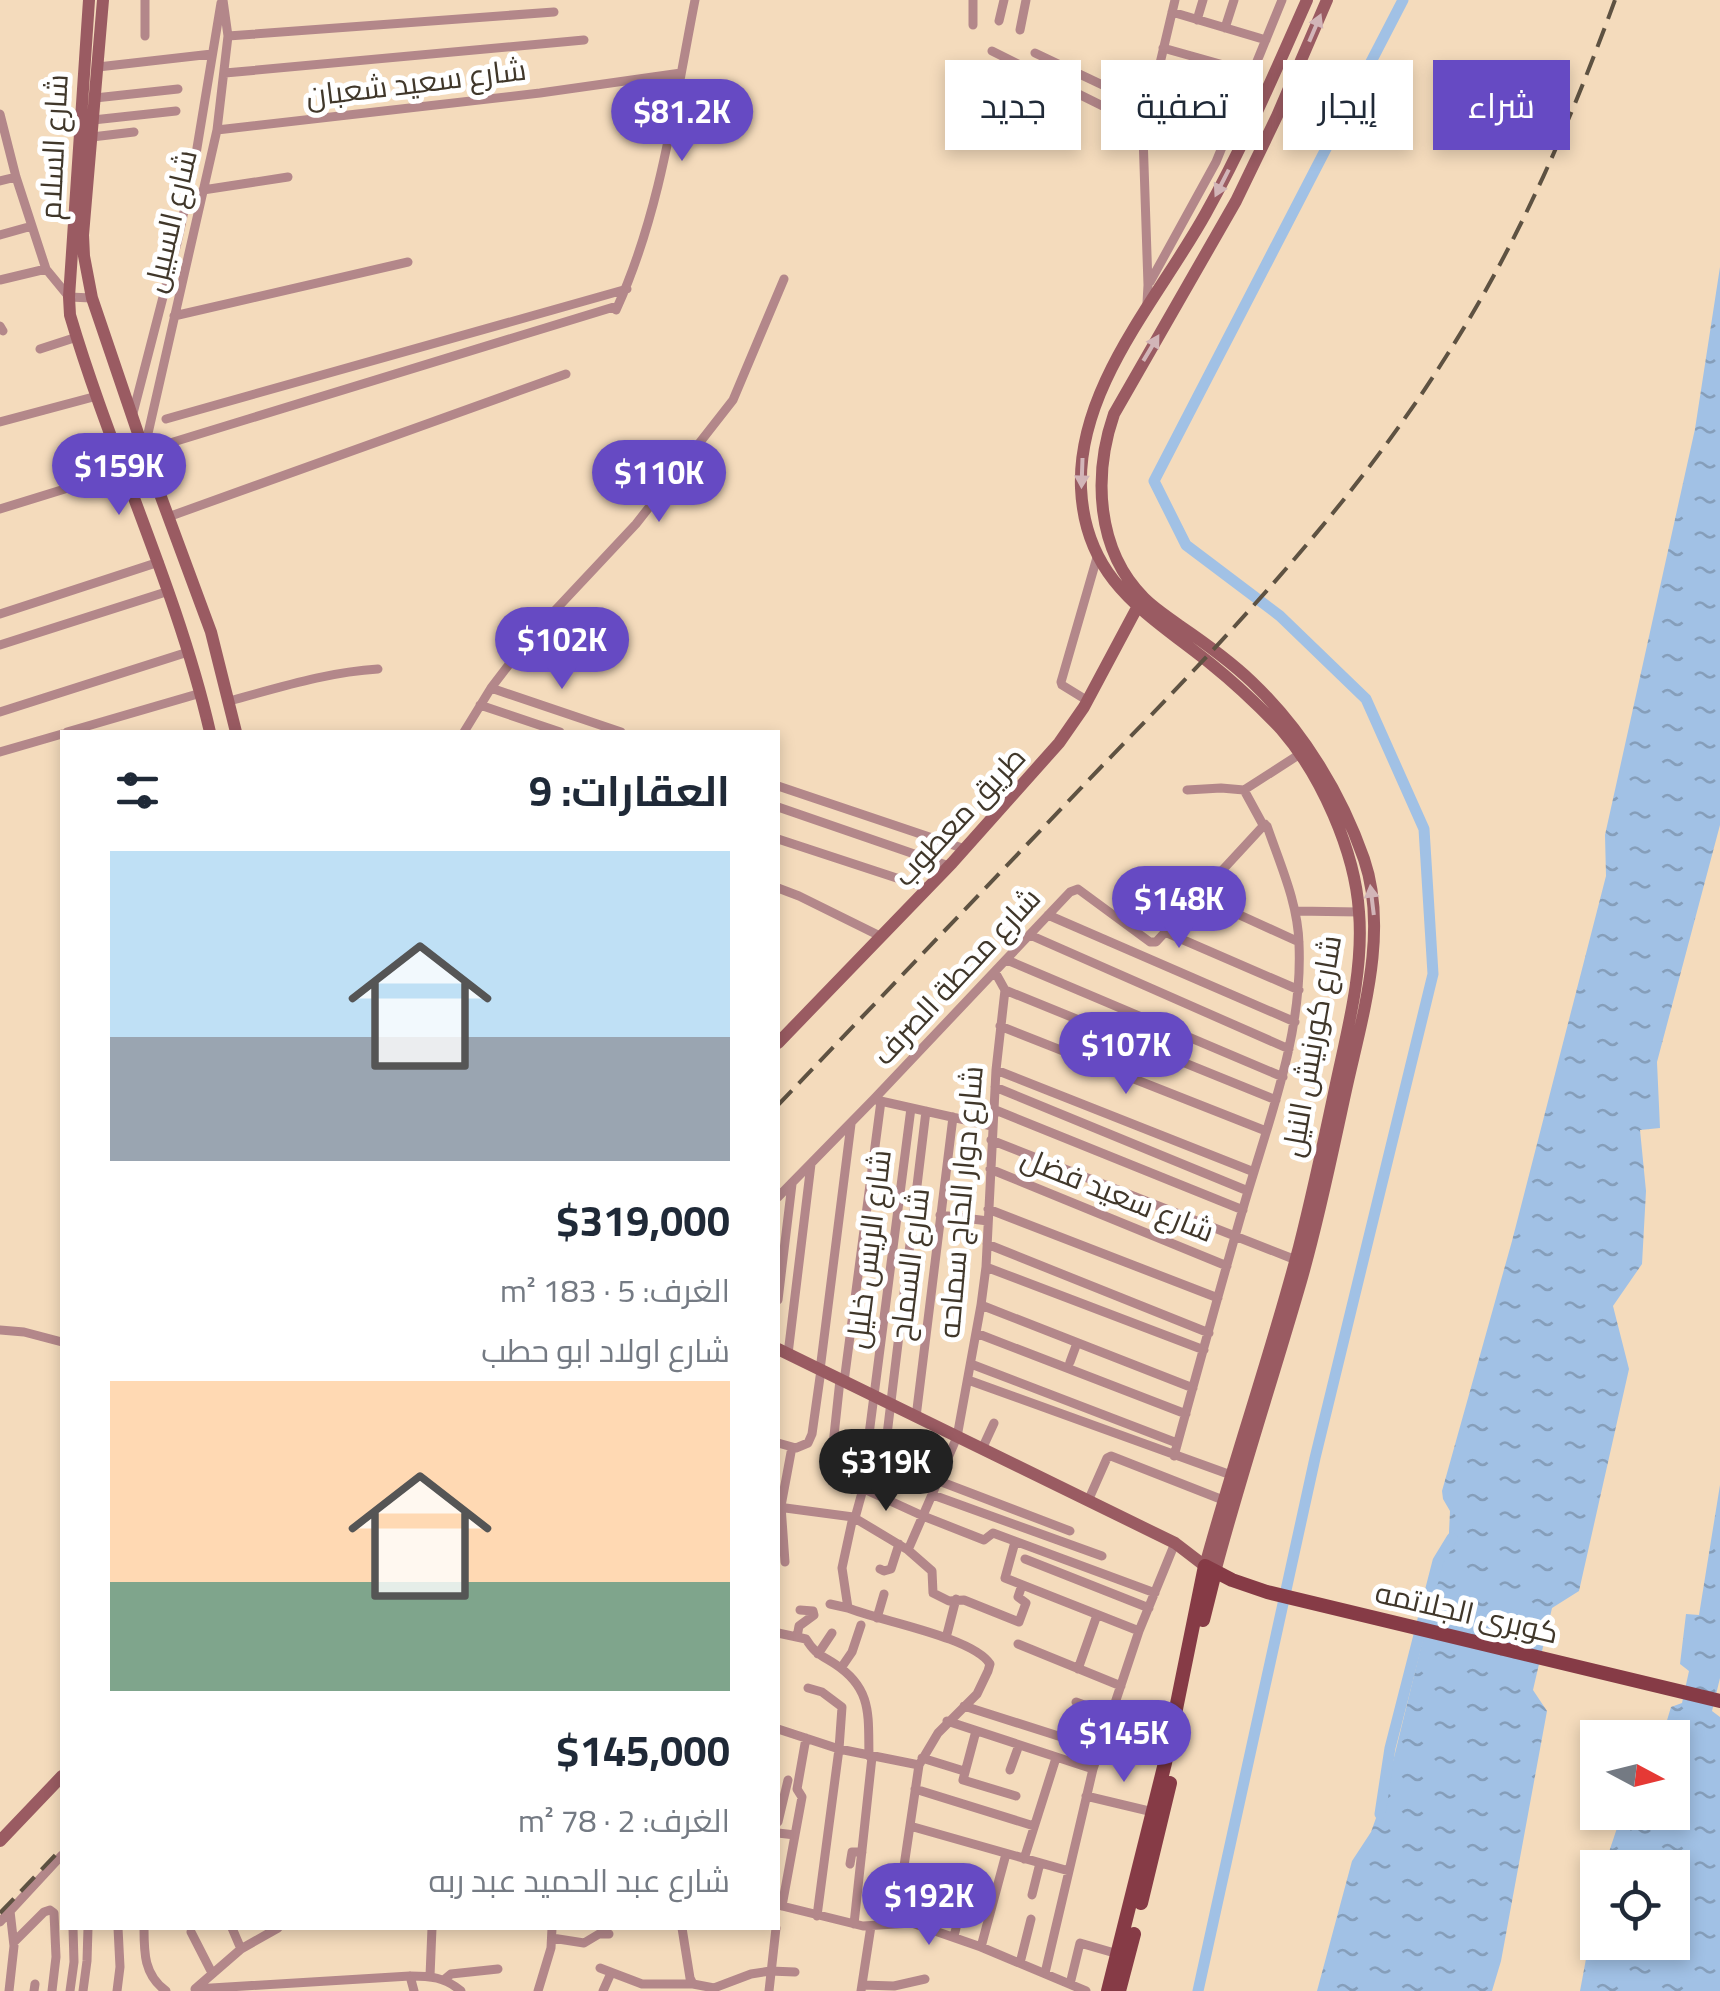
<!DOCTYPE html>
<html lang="ar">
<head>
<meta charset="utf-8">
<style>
  :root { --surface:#fff; --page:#f2f2f3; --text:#1f2937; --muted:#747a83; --accent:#664ac3 }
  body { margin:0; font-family:Georgia,Cairo,serif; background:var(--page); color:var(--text); direction:rtl; height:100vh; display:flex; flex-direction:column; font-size:38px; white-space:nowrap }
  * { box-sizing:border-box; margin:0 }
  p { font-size:32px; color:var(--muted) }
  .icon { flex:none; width:55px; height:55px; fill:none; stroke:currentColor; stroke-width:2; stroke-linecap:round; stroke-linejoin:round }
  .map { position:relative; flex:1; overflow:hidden; direction:ltr }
  .sheet { position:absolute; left:60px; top:730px; width:720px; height:1200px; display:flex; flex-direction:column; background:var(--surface); border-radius:0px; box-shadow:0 5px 15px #0003; direction:rtl }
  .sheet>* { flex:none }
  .guide { position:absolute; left:810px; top:60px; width:760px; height:90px; direction:rtl; display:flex; gap:20px }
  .needle { width:65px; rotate:97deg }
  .controls { position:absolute; left:1580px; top:1720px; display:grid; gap:20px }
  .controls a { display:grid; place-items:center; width:110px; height:110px; border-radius:0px; background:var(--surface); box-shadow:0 5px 15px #0003; font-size:50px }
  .price { position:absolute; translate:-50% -85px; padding:0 22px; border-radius:35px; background:var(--accent); color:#fff; font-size:32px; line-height:65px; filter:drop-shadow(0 2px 5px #0008) }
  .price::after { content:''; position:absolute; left:50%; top:60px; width:30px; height:22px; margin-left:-15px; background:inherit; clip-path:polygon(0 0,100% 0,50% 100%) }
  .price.active { background:#222; color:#fff }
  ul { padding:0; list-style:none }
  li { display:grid; align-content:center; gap:20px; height:530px; padding:0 50px }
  li span { display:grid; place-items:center; height:310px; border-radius:0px; color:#555 }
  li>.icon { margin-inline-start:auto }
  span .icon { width:180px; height:180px; fill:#fffc; stroke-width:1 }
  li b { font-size:42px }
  h2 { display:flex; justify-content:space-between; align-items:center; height:120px; padding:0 50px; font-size:42px }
  .tag { padding:0 35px; border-radius:0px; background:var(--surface); box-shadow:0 5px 15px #0003; font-size:35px; line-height:90px }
  .tag.active { background:var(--accent); color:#fff }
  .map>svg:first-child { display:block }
</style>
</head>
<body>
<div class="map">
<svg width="1720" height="1991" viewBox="0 0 1720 1991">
  <defs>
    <pattern id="water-ripples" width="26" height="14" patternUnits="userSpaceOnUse" patternTransform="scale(2.5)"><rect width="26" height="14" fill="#a1c1e5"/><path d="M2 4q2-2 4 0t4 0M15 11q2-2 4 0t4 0" fill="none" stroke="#859eba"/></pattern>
  </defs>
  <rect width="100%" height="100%" fill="#f4dbbc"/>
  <path fill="url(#water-ripples)" d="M1720,267v558l-63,237 3,66 -20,2 6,61 -4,73 -29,42 16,63 -50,222 -27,17 -19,82 14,21 -46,250 -9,30h-175l35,-130 19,-29 15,-42 63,-257 1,-22 -7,-12 -1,-8 70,-250 94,-365 -1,-41 90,-406z
    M1720,1485v193l-8,33 8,6v274h-140l17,-91 1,42h74v-74l-68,-1 15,-45 5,-9 48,-1v-74l-10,-1 9,-30 11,-4 7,-32 -9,-7 6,-50 13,1z"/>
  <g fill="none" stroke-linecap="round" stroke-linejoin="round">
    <path stroke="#a1c1e5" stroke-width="11" d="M1380,1814l10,-66 48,-187 14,-23
      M1198,1991l117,-533 118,-484 -9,-145 -58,-130 -86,-83 -94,-71 -32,-64 249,-481"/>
    <path stroke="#b3878a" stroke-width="9" d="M223,0l5,36 -11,94 -73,321 473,-145
      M1172,12l94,28
      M1197,20l6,-20
      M999,21l5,-21
      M973,25v-25
      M1225,28l9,-28
      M1020,30l6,-30
      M145,36v-36
      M228,36l326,-24
      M1163,48l89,25
      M992,51l153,76
      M1035,53l114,54
      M98,67l114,-13
      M225,73l359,-33
      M95,98l83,-9
      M0,114l16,63 30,92 23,28 23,1
      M93,120l83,-9
      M217,130l323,-37 141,-20
      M92,137l42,-5
      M0,181l16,-4
      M203,190l85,-13
      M0,235l32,-9
      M0,280l46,-11
      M1150,282l66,-120 66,-162
      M1147,303l1,-18 -5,-150 32,-135
      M616,310c44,-95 59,-208 79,-310
      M174,316l234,-54
      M0,326l3,5
      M40,349l37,-12
      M132,417l45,-174 17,-77 27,-163
      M166,419l461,-130
      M0,422l97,-26
      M0,509l123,-38
      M168,517l398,-143
      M0,614l159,-52
      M0,645l169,-54
      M491,688l130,44
      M229,701c49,-13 98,-29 149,-32
      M1088,701l-26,-16 -1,-3 37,-128
      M480,705l80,27
      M0,712l188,-60
      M67,732l134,-39
      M464,732l27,-44 39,-51 106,-113 97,-124 51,-121
      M0,752l62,-18
      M778,786l187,63
      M1187,790l34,-2 23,2 56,-36
      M778,807l171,59
      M778,839l149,49
      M778,888l21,8 81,40
      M1198,896l101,46
      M1296,911l63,1
      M1048,915l247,107
      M1165,932l134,58
      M1030,935l259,114
      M1007,960l276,117
      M1005,990l271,110
      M1000,1026l266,105
      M996,1070l258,102
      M995,1087l253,104
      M876,1100l116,26
      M993,1109l250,101
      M991,1140l305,120
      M990,1169l237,97
      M778,1197l96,-98 196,-207 8,-3 72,53h6l109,-118
      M988,1209l230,89
      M940,1215l48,6
      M987,1244l222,89
      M986,1267l218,83
      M778,1300l14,-116
      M981,1305l212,83
      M0,1330l24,2 38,10
      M976,1333l210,81
      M788,1354l23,-190
      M1070,1362l7,-19
      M971,1364l206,79
      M820,1370l31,-246
      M840,1380l-8,74v7l5,13 5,5 81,37 61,24 9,-7 162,60
      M968,1380l263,95
      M844,1382l37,-281
      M916,1417l37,-300
      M778,1443l18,5 12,-5 4,-9 9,-64
      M982,1449l12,-26
      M867,1450l44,-342
      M1174,1456c23,-84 46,-168 70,-251 25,-86 59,-171 55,-261 -1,-41 -19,-80 -32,-118l-5,-3 -18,-33
      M883,1468l43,-357
      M922,1476l16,7
      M939,1481l131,50
      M933,1495l169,61
      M1088,1501l19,-43 4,-2 112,44
      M778,1507l75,10 55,33 49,-113 24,-132 5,-38 10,-197 9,-80 -10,-18
      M853,1517l-11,51 6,40c32,13 125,29 142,56l-2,7 -11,23 -39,39 -19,32 -15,101 -3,56
      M855,1518l8,-29
      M1015,1542l-10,36 134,53
      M908,1550l24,21 1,22 16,8 15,-1 55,22 7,-19 -8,-6 4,-12
      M1025,1559l124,49
      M785,1562l-4,-56 11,-59
      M880,1569l4,2 7,-2 8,-25
      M830,1604l18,4
      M877,1618l7,-24
      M778,1633l28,6c9,15 15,16 29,25 38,25 33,52 34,92
      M797,1637l2,-11 15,-11 -1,-4 -13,-1
      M946,1638l10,-39
      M1018,1644l103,42
      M818,1654l14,-21
      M841,1668l11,-16 9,-27
      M1078,1669l19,-54
      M808,1688l14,4 20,15 -3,42 -22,167
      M1076,1702l35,13
      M964,1706l135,43
      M947,1721l146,48
      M778,1729l61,20 80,16
      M976,1731l-13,49 53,16
      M922,1758l42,13
      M1010,1770l9,-25
      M915,1789l119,37
      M1086,1796l67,16
      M778,1822l10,-42
      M910,1826l159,45
      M778,1833l17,2
      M1024,1859l32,-101
      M850,1864l2,-12h10
      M1032,1895l8,-32
      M778,1905l85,21 49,-3 69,24 105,44
      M782,1906l20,-109 -5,-8 9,-51
      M0,1922l62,-67
      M854,1924l18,-167
      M144,1928c0,25 0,47 22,63
      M232,1928l9,21
      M682,1928l8,50 3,6
      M191,1932l21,41
      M954,1936l12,-47
      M552,1938l32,5 15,-9h10
      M14,1942l30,-30 6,-2 4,3 2,44 -4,34
      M981,1947l25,-93
      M1020,1963l11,-44
      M600,1968l42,16h51l21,4 37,-14 19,-3 25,1
      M1045,1973l48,-204 46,-138 36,-88
      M410,1976l4,15
      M430,1976l2,-48
      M445,1979l6,-5 47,-5
      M1070,1984l10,-41 38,11
      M862,1985l32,1 31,-7
      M195,1989l215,-13c20,0 35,1 51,15
      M195,1989l46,-40 37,-21
      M9,1991l5,-45 -4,-35
      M34,1991l1,-7
      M70,1991l4,-29 -1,-34
      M83,1991l4,-30 1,-33
      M117,1991l3,-24 -2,-39
      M538,1991l13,-43 1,-20
      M603,1991l8,-18
      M769,1991l7,-63
      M861,1991l10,-65"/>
    <path stroke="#9a5b62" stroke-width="12" d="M89,0l-20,297 1,18c42,142 107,274 140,417
      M103,0l-20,235 1,21 8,42 52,153 67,181 25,100
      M778,1043l174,-180 107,-120 25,-36 55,-103
      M778,1349l397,194 30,23c29,-107 66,-212 94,-319 13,-51 24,-102 35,-154 12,-58 30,-121 25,-181 -4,-61 -38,-137 -78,-183 -22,-23 -45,-45 -70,-65 -64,-51 -126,-83 -130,-176 -4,-101 78,-190 125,-275 38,-68 69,-141 101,-213
      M1215,1572c26,-98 58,-194 86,-291 18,-62 31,-127 45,-191 16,-73 43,-158 18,-231 -23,-66 -61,-128 -112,-177 -22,-21 -47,-39 -72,-56 -12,-9 -25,-17 -36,-28 -48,-48 -51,-123 -30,-184l122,-213 41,-85 50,-116
      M0,1841l62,-65"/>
    <path stroke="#863b46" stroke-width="14" d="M1203,1620l12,-48
      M1141,1903l29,-120
      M1108,1991l57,-228 40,-197 27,14 35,12 453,109
      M1119,1991l15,-57"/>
    <path stroke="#5e5242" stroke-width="4" stroke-dasharray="20 10" stroke-linecap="butt" d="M778,1105c108,-113 216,-226 324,-339 125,-129 249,-258 345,-411 71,-111 123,-232 168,-355
      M0,1913l62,-65"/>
  </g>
  <defs><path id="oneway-solid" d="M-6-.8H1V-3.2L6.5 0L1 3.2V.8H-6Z" transform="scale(2.5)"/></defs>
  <g fill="#d2b5b8">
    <use href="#oneway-solid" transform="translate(1315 28) rotate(-67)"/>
    <use href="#oneway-solid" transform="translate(1222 183) rotate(117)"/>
    <use href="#oneway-solid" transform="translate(1151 348) rotate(-59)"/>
    <use href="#oneway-solid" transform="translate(1082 473) rotate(92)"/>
    <use href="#oneway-solid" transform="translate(1372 900) rotate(-97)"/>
  </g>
  <g text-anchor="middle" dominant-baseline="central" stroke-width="10" stroke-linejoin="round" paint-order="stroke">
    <g font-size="30" fill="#40372a" stroke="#fff">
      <text transform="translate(416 82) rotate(-7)">شارع سعيد شعبان</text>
      <text transform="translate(53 147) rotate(-87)">شارع السلام</text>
      <text transform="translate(170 221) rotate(-77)">شارع السبيل</text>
      <text transform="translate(959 816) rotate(-47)">طريق معطوب</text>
      <text transform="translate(956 976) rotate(-47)">شارع محطة الصرف</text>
      <text transform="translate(1311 1046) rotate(-80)">شارع كورنيش النيل</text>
      <text transform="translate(1118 1194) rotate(22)">شارع سعيد فضل</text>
      <text transform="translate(960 1202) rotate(-85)">شارع دوار الحاج سماحه</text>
      <text transform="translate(868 1249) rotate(-83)">شارع الريس خليل</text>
      <text transform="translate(909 1264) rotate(-83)">شارع السماح</text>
      <text transform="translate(1467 1612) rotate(13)">كوبرى الجلاتمه</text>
    </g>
  </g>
</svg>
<div class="controls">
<a><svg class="needle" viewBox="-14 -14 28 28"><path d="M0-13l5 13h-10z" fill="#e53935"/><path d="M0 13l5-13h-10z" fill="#747a83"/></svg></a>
<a><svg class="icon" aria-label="locate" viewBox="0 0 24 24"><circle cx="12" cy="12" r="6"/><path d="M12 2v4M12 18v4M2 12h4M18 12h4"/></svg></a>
</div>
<b class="price" style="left:682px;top:164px">$81.2K</b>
<b class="price" style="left:119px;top:518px">$159K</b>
<b class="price" style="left:659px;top:525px">$110K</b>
<b class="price" style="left:562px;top:692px">$102K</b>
<b class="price" style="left:1179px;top:951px">$148K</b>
<b class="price" style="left:1126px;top:1097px">$107K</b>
<b class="price active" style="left:886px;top:1514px">$319K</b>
<b class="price" style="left:1124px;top:1785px">$145K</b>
<b class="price" style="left:929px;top:1948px">$192K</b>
<div class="guide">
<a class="tag active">شراء</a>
<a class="tag">إيجار</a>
<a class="tag">تصفية</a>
<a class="tag">جديد</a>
</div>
<section class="sheet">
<h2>العقارات: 9<svg class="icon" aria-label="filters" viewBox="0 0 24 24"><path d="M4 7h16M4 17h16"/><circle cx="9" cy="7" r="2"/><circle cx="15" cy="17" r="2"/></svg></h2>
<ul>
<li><span style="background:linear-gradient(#bfe0f5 60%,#9aa5b1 0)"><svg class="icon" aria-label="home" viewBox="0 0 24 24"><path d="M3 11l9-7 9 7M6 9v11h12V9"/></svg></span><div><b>$319,000</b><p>الغرف: 5 · 183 m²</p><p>شارع اولاد ابو حطب</p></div></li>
<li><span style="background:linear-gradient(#ffd9b3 65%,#7fa58c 0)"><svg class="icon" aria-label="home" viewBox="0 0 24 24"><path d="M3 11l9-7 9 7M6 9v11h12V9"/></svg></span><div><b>$145,000</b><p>الغرف: 2 · 78 m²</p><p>شارع عبد الحميد عبد ربه</p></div></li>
</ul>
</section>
</div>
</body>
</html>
